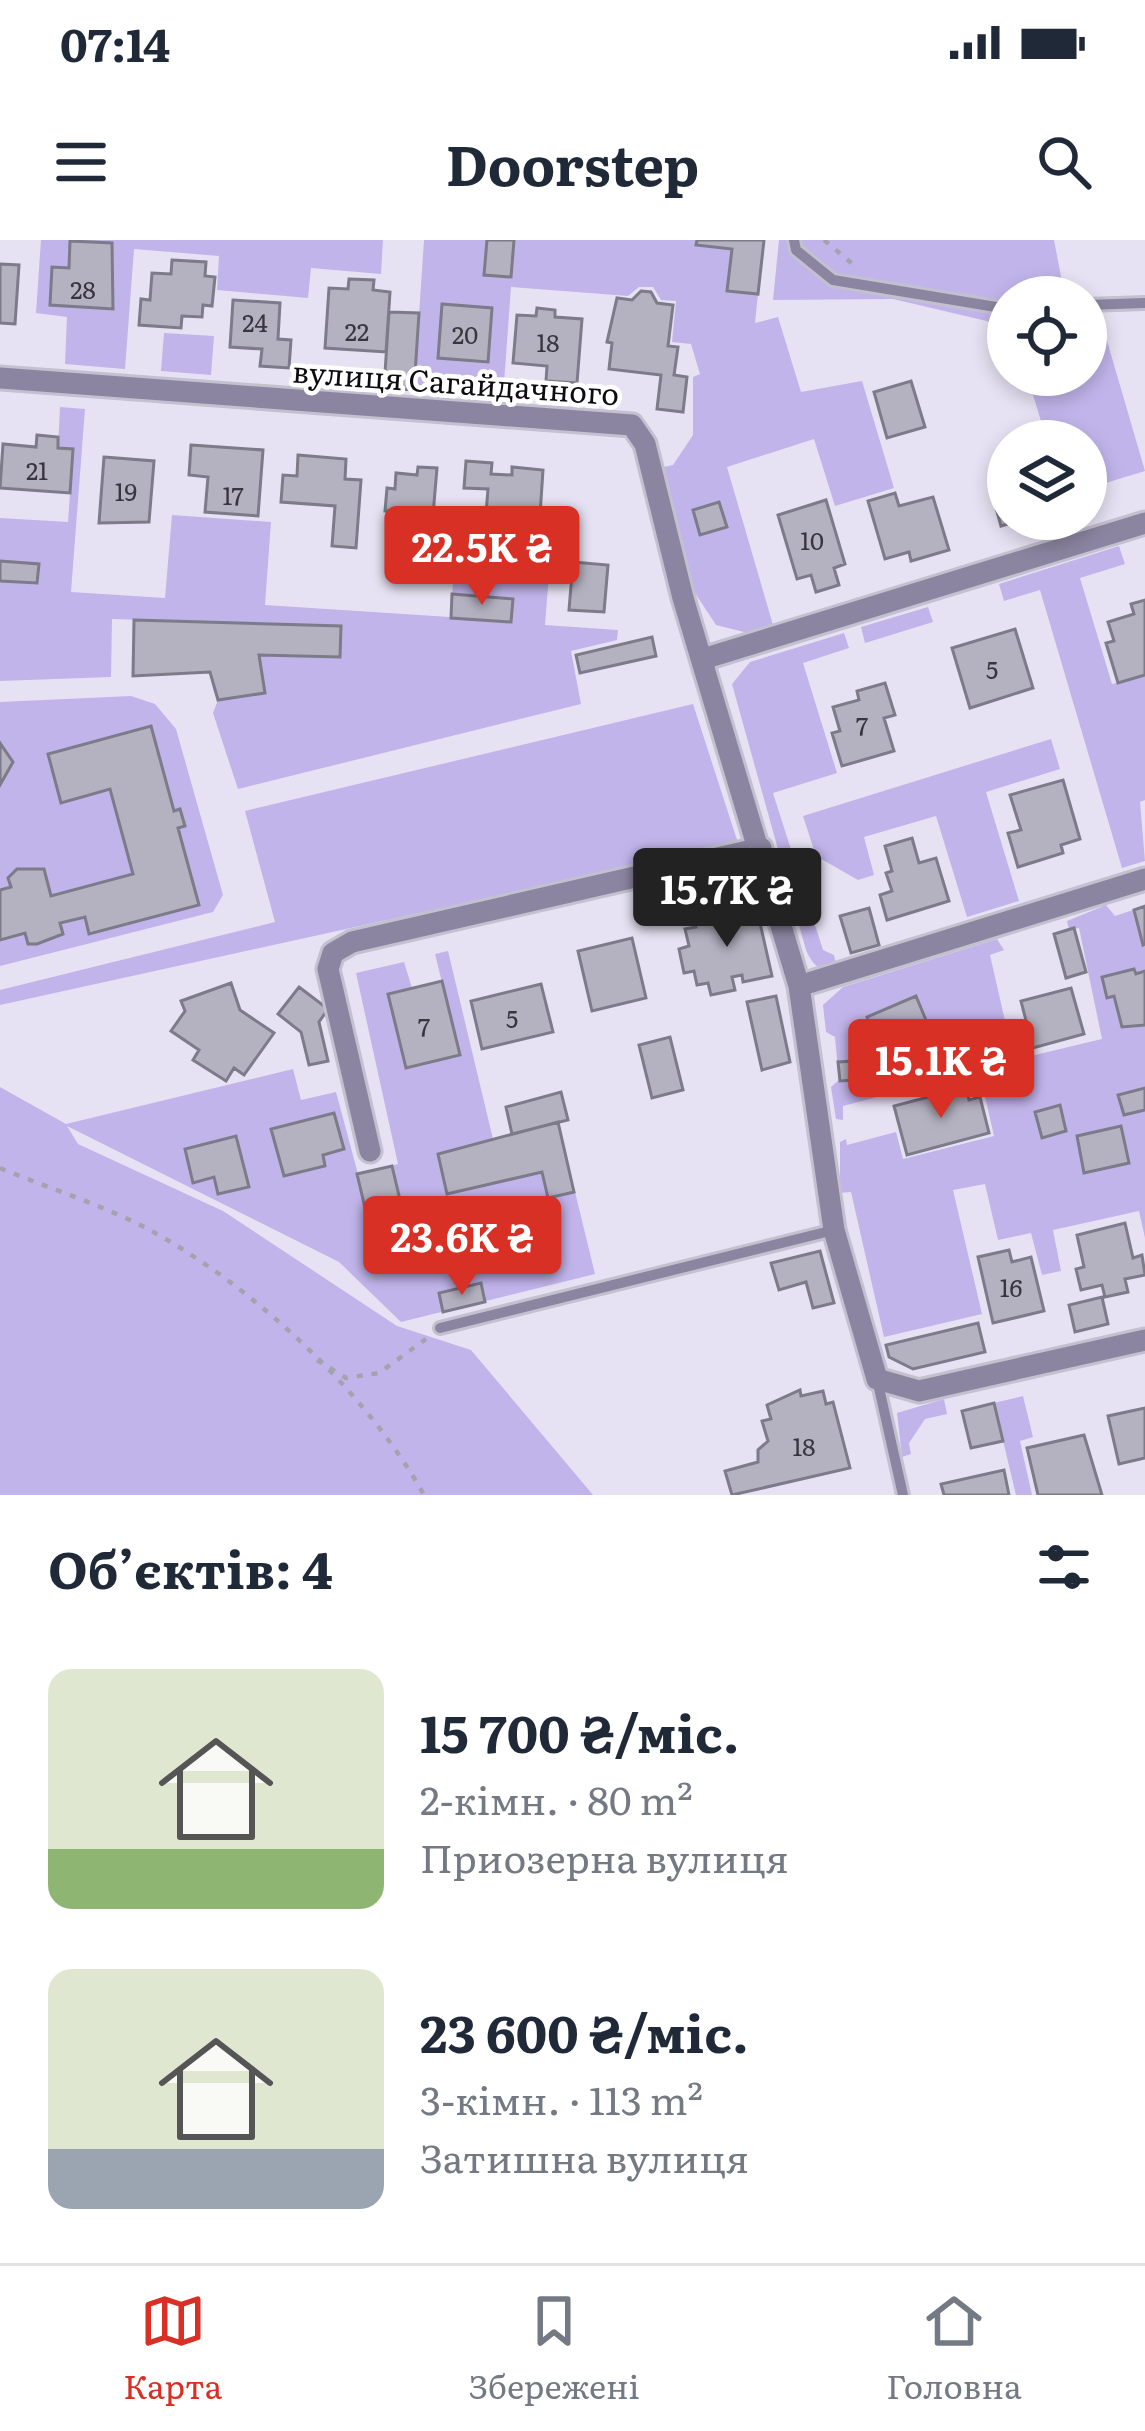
<!DOCTYPE html>
<html lang="uk">
<head>
<meta charset="utf-8">
<style>
  :root { --surface:#fff; --page:#f2f2f3; --text:#1f2937; --muted:#747a83; --line:#e0e1e3; --accent:#d93025 }
  body { margin:0; font-family:Literata,serif; background:var(--page); color:var(--text); height:100vh; display:flex; flex-direction:column; font-size:45px; white-space:nowrap }
  * { box-sizing:border-box; margin:0 }
  p { font-size:39px; color:var(--muted) }
  .icon { flex:none; width:66px; height:66px; fill:none; stroke:currentColor; stroke-width:2; stroke-linecap:round; stroke-linejoin:round }
  .map { position:relative; height:1255px; overflow:hidden }
  .drawer { display:flex; flex-direction:column; background:var(--surface); flex:1 }
  .drawer>* { flex:none }
  .buttons { position:absolute; left:987px; top:36px; display:grid; gap:24px }
  .buttons a { display:grid; place-items:center; width:120px; height:120px; border-radius:50%; background:var(--surface); box-shadow:0 6px 18px #0003; font-size:60px }
  .price { position:absolute; translate:-50% -102px; padding:0 27px; border-radius:12px; background:var(--accent); color:#fff; font-size:39px; line-height:78px; filter:drop-shadow(0 3px 6px #0008) }
  .price::after { content:''; position:absolute; left:50%; top:72px; width:36px; height:27px; margin-left:-18px; background:inherit; clip-path:polygon(0 0,100% 0,50% 100%) }
  .price.on { background:#222; color:#fff }
  ul { padding:0; list-style:none }
  li { display:flex; align-items:center; gap:36px; height:300px; padding:0 48px }
  li span { display:grid; place-items:center; flex:none; width:336px; height:240px; border-radius:24px; color:#555 }
  li>.icon { margin-inline-start:auto }
  span .icon { width:144px; height:144px; fill:#fffc; stroke-width:1 }
  li b { font-size:51px }
  h2 { display:flex; justify-content:space-between; align-items:center; height:144px; padding:0 48px; font-size:51px }
  .status { display:flex; justify-content:space-between; align-items:center; height:84px; padding:0 60px; background:var(--surface); direction:ltr }
  .status svg { height:33px; fill:currentColor }
  header { display:flex; justify-content:space-between; align-items:center; height:156px; padding:0 48px; background:var(--surface); font-size:54px; font-weight:700 }
  .tab-bar { display:flex; justify-content:space-around; align-items:center; height:168px; border-top:3px solid var(--line); background:var(--surface); font-size:33px; color:var(--muted) }
  .tab-bar a { display:grid; justify-items:center; gap:6px }
  .tab-bar .on { color:var(--accent) }
  .map>svg:first-child { display:block }
</style>
</head>
<body>
<div class="status"><b>07:14</b><svg viewBox="0 0 49 12"><path d="M0 12V9h3v3zM5 12V6h3v6zM10 12V3h3v9zM15 12V0h3v12zM26 1h20v11H26zM47 4h2v5h-2z"/></svg></div>
<header><svg class="icon" aria-label="menu" viewBox="0 0 24 24"><path d="M4 6h16M4 12h16M4 18h16"/></svg>Doorstep<svg class="icon" aria-label="search" viewBox="0 0 24 24"><circle cx="10" cy="10" r="6"/><path d="M15 15l6 6"/></svg></header>
<div class="map">
<svg width="1145" height="1255" viewBox="0 0 1145 1255">
  <rect width="100%" height="100%" fill="#e6e2f3"/>
  <path fill="#c1b4ea" fill-rule="evenodd" d="M41,0h342l-2,34 -70,-6 -3,30 -91,-8 2,-34 -85,-7 -9,120 -60,-5 2,-47 -31,-4z
    M424,0h63l-3,35 26,2 4,-37h183v5l35,4 -5,41 31,4 -3,29 23,-6 23,75 61,-11 32,107 -59,18 -21,-67 -87,28 46,158 -25,8 -32,-8 -21,-32 -31,-126 9,-2 20,-30v-58l7,-3 -9,-30 -19,-2 4,-41 -15,-1 -8,-13h-14l-11,9 -117,-9 -8,110 -89,-7z
    M779,0h275l11,57h-57v24l-17,1 -98,-23 -120,1z
    M1103,87l42,144 -59,18v-48h-39l-20,-66h59v-47z
    M164,93l50,3 -3,39 -50,-4z
    M60,167l25,2 -14,183 94,6 7,-83 99,7 -6,83 185,12 8,-88 94,6 -7,90 73,5 -1,10 -46,11 10,53 -343,85 -25,-76 5,-13 47,-7 -6,-38 80,1 1,-30 -228,-7 -1,58 -111,4v-163l68,4 5,-72 -15,-2z
    M1119,306l6,18 -45,14 32,106 33,-9v125l-5,2 5,59 -23,7 -82,-278 -36,11 -5,-17z
    M928,367l5,15 -68,21 -4,-16z
    M844,393l5,15 -46,15 34,110 -64,20 50,157 11,5 3,15c-17,2 -24,-4 -31,-20l-74,-266 18,-22z
    M131,456l24,8 21,25 47,166 -10,17 -213,54v-264z
    M693,464l45,139 -738,162v-15l275,-68 -30,-111z
    M1051,499l9,30 -74,23 33,109 -52,16 -31,-101 -72,21 10,38 -16,5 -42,-24 -13,-40z
    M1106,665l9,11 30,-10v332l-6,-27 -86,19 8,41 -19,4 -11,-42 -33,7 -13,-56 -32,6 29,124 -98,23 -33,-145 -11,1v-51l6,-3 1,6 49,-13 7,27 91,-23 -12,-53 35,-10 -4,-12 -170,45v14l-7,-1 -5,-32 8,-7 -4,-43 -9,-5 -3,-27 20,-18 154,-48 7,11 -14,5 24,105 88,-21 -23,-111 -10,2 -2,-9zM1120,886l9,37 -44,10z
    M448,711l45,188 65,-17 37,152 -194,48 -62,-60 -272,-136 11,18 145,67 174,115 74,24 122,145h-593v-408l66,37 227,-55 8,31 35,-8 22,82 40,-10 -42,-191 48,-11 8,26 -23,7 18,73 53,-13 -25,-101z
    M1023,1156l10,41 -13,4 12,54h-16l-22,-92z
    M944,1159l3,15 -22,5 -16,24 2,11 -9,3 -5,-44z"/>
  <path fill="#b4b1c1" stroke="#7d7a89" stroke-width="3" d="M487,0h27l-3,37 -27,-2z
    M697,0h67l-6,54 -31,-3 5,-42 -36,-4z
    M70,1l42,2 1,66 -63,-4 2,-38 17,1z
    M172,20l34,2 -1,14 10,1 -3,29 -9,-1 -1,12 -20,-1 -1,12 -42,-3 2,-26 9,1 2,-27 19,1z
    M0,24l19,1 -4,59 -15,-1z
    M349,39l25,1 -1,10 17,2 -4,60 -61,-4 4,-60 19,1z
    M641,51l10,1 6,11 16,2 -5,41 10,1 -4,28 13,2 -4,35 -26,-3 4,-34 -52,-6 3,-26 -5,-1 10,-44 15,2z
    M233,60l47,3 -2,36 13,1 -2,28 -29,-2 2,-17 -32,-2z
    M442,64l50,4 -4,54 -50,-4z
    M537,68l18,2v7l27,2 -5,64 -31,-2 1,-15 -34,-3 4,-48 19,1z
    M389,72l30,1 -5,77 -30,-2z
    M911,141l14,46 -38,11 -13,-46z
    M37,195l21,2v11l15,1 -3,44 -70,-5 3,-44 33,3z
    M191,205l72,5 -5,66 -53,-4 3,-35 -19,-2z
    M298,215l48,4 -1,20 16,1 -5,68 -24,-2 3,-40 -54,-4 2,-27 14,1z
    M104,217l50,4 -5,61 -50,1z
    M466,221l26,2 -1,11 21,1v-8l31,3 -4,60 -54,-4 3,-37 -24,-1z
    M418,227l19,1 -5,59 -40,-3 1,-13h-8l2,-23 8,1 1,-16 21,2z
    M1008,241v38h16l-23,7 -11,-39z
    M895,253l4,13 34,-9 16,53 -38,11 -2,-9 -24,7 -17,-58z
    M826,260l19,64 -11,4 5,17 -23,7 -5,-17 -14,4 -19,-64z
    M719,262l8,25 -27,8 -7,-25z
    M0,321l39,3 -2,19 -37,-2z
    M573,322l35,3 -4,47 -35,-2z
    M452,354l61,5 -2,23 -60,-4z
    M1145,360v75l-27,8 -12,-40 8,-2 -6,-19 26,-8 -3,-10z
    M134,380l207,6 -1,31 -81,-2 6,38 -47,7 -8,-28 -77,4z
    M1015,389l18,59 -63,20 -18,-60z
    M652,397l4,19 -76,17 -4,-18z
    M885,443l10,32 -11,3 10,33 -52,15 -10,-33 8,-2 -7,-24 26,-7 -2,-9z
    M151,486l23,85 6,-2 5,17 -7,2 21,77 -110,29 -4,-17 -25,6 3,11 -26,10h-9l-3,-11 -25,7v-50l11,-3 -3,-9 9,-9h27l7,27 82,-22 -23,-85 -49,14 -13,-49z
    M0,503l13,19 -13,23z
    M1063,540l17,59 -19,6 2,8 -45,14 -10,-34 13,-3 -11,-35z
    M912,598l7,25 17,-5 13,43 -62,19 -7,-25 12,-4 -6,-18 6,-2 -7,-25z
    M755,661l17,75 -29,6 -1,-7 -10,2 3,13 -24,5 -3,-12 -11,2 -3,-14 -10,2 -5,-24 10,-3 -4,-17 11,-2 -1,-5 34,-2 -3,-13z
    M1145,666v38l-2,1 -9,-35z
    M869,668l10,37 -28,8 -11,-37z
    M1074,688l12,44 -20,6 -12,-44z
    M632,698l14,60 -54,13 -14,-60z
    M1134,729l2,5 9,-3v54l-23,2 -8,-31 -7,2 -5,-21z
    M442,741l18,74 -54,13 -18,-74z
    M231,743l9,27 34,23 -30,42 -10,-7 -8,13 -33,-21 6,-10 -28,-19 14,-20 -4,-10z
    M541,744l12,48 -71,17 -11,-48z
    M299,747l29,22 -9,13 9,39 -19,4 -8,-33 -23,-18z
    M1071,748l13,46 -51,14 -12,-47z
    M776,756l14,66 -28,8 -15,-68z
    M916,756l19,46 -30,12 -5,-12 -20,8 -13,-33z
    M670,797l13,53 -31,8 -13,-53z
    M871,820l1,19 -32,2 -2,-19z
    M966,847l3,13 11,-3 9,36 -82,22 -13,-49z
    M1145,848v22l-21,5 -6,-20z
    M561,852l7,28 -56,14 -6,-27z
    M1060,865l6,26 -24,7 -7,-26z
    M334,873l10,36 -21,6 2,11 -41,10 -13,-47z
    M558,882l16,70 -26,6 -6,-26 -95,22 -9,-40z
    M1121,886l8,37 -45,10 -7,-37z
    M236,896l13,51 -31,7 -4,-17 -21,6 -8,-34z
    M392,926l9,38 -35,8 -9,-38z
    M543,959l13,54 -57,14 -13,-54z
    M1125,983l8,35 9,-3 3,20 -20,4 3,13 -23,5 -3,-12 -21,5 -5,-21 8,-2 -7,-32z
    M1009,1010l3,12 19,-5 13,54 -51,12 -15,-66z
    M820,1011l14,52 -21,5 -7,-26 -27,8 -8,-27z
    M481,1043l4,19 -42,10 -4,-19z
    M1102,1057l6,27 -33,8 -6,-27z
    M978,1083l7,29 -72,17 -24,-12 -3,-12z
    M800,1150l1,6 22,-5 3,13 7,-2 17,66 -118,27 -7,-24 33,-9v-12l10,-9 -6,-20 9,-2 -4,-14z
    M994,1163l9,38 -32,7 -9,-37z
    M1145,1168v50l-26,6 -11,-48z
    M1084,1195l18,60h-64l-11,-47z
    M1004,1230l5,25h-65l-3,-11z"/>
  <g fill="none" stroke-linecap="round" stroke-linejoin="round">
    <g stroke="#c3c0cf" stroke-width="16">
      <path id="service" d="M794,0l2,10 37,30 175,29
        M1086,65l59,-2
        M440,1088l394,-98
        M877,1139l26,116"/>
    </g>
    <g stroke="#c3c0cf" stroke-width="27">
      <path id="minor" d="M0,138l632,47 13,19 38,154 116,388 35,244 43,149 42,12 226,-51
        M703,419l442,-136
        M799,746l346,-107
        M370,911l-42,-182 5,-16 19,-11 409,-94"/>
    </g>
    <path stroke="#a5a2af" stroke-width="4.5" stroke-dasharray="6 9" stroke-linecap="butt" d="M824,0l31,26
      M0,928c48,20 100,36 146,60 105,56 220,163 278,267
      M317,1120l29,18 33,-5 47,-34"/>
    <use href="#service" stroke="#8b85a1" stroke-width="10"/>
    <use href="#minor" stroke="#8b85a1" stroke-width="21"/>
  </g>
  <g text-anchor="middle" dominant-baseline="central" stroke-width="9" stroke-linejoin="round" paint-order="stroke">
    <g font-size="24" fill="#38353e">
      <text x="83" y="48">28</text>
      <text x="255" y="81">24</text>
      <text x="357" y="90">22</text>
      <text x="465" y="93">20</text>
      <text x="548" y="101">18</text>
      <text x="37" y="229">21</text>
      <text x="126" y="250">19</text>
      <text x="233" y="254">17</text>
      <text x="812" y="299">10</text>
      <text x="992" y="428">5</text>
      <text x="862" y="484">7</text>
      <text x="512" y="777">5</text>
      <text x="424" y="785">7</text>
      <text x="1011" y="1046">16</text>
      <text x="804" y="1205">18</text>
    </g>
    <g font-size="30" fill="#0e0c12" stroke="#fff">
      <text transform="translate(456 141) rotate(4)">вулиця Сагайдачного</text>
    </g>
  </g>
</svg>
<div class="buttons">
<a><svg class="icon" aria-label="locate" viewBox="0 0 24 24"><circle cx="12" cy="12" r="6"/><path d="M12 2v4M12 18v4M2 12h4M18 12h4"/></svg></a>
<a><svg class="icon" aria-label="layers" viewBox="0 0 24 24"><path d="M12 4l9 5-9 5-9-5zM3 14l9 5 9-5"/></svg></a>
</div>
<b class="price" style="left:482px;top:368px">22.5K ₴</b>
<b class="price on" style="left:727px;top:710px">15.7K ₴</b>
<b class="price" style="left:941px;top:881px">15.1K ₴</b>
<b class="price" style="left:462px;top:1058px">23.6K ₴</b>
</div>
<section class="drawer">
<h2>Об’єктів: 4<svg class="icon" aria-label="filters" viewBox="0 0 24 24"><path d="M4 7h16M4 17h16"/><circle cx="9" cy="7" r="2"/><circle cx="15" cy="17" r="2"/></svg></h2>
<ul>
<li><span style="background:linear-gradient(#dfe7d0 75%,#8fb573 0)"><svg class="icon" aria-label="home" viewBox="0 0 24 24"><path d="M3 11l9-7 9 7M6 9v11h12V9"/></svg></span><div><b>15 700 ₴/міс.</b><p>2-кімн. · 80 m²</p><p>Приозерна вулиця</p></div></li>
<li><span style="background:linear-gradient(#dfe7d0 75%,#9aa5b1 0)"><svg class="icon" aria-label="home" viewBox="0 0 24 24"><path d="M3 11l9-7 9 7M6 9v11h12V9"/></svg></span><div><b>23 600 ₴/міс.</b><p>3-кімн. · 113 m²</p><p>Затишна вулиця</p></div></li>
</ul>
</section>
<nav class="tab-bar">
<a class="on"><svg class="icon" aria-label="map" viewBox="0 0 24 24"><path d="M3 6l6-2 6 2 6-2v14l-6 2-6-2-6 2zM9 4v14M15 6v14"/></svg>Карта</a>
<a><svg class="icon" aria-label="saved" viewBox="0 0 24 24"><path d="M7 4h10v16l-5-4-5 4z"/></svg>Збережені</a>
<a><svg class="icon" aria-label="home" viewBox="0 0 24 24"><path d="M3 11l9-7 9 7M6 9v11h12V9"/></svg>Головна</a>
</nav>
</body>
</html>
